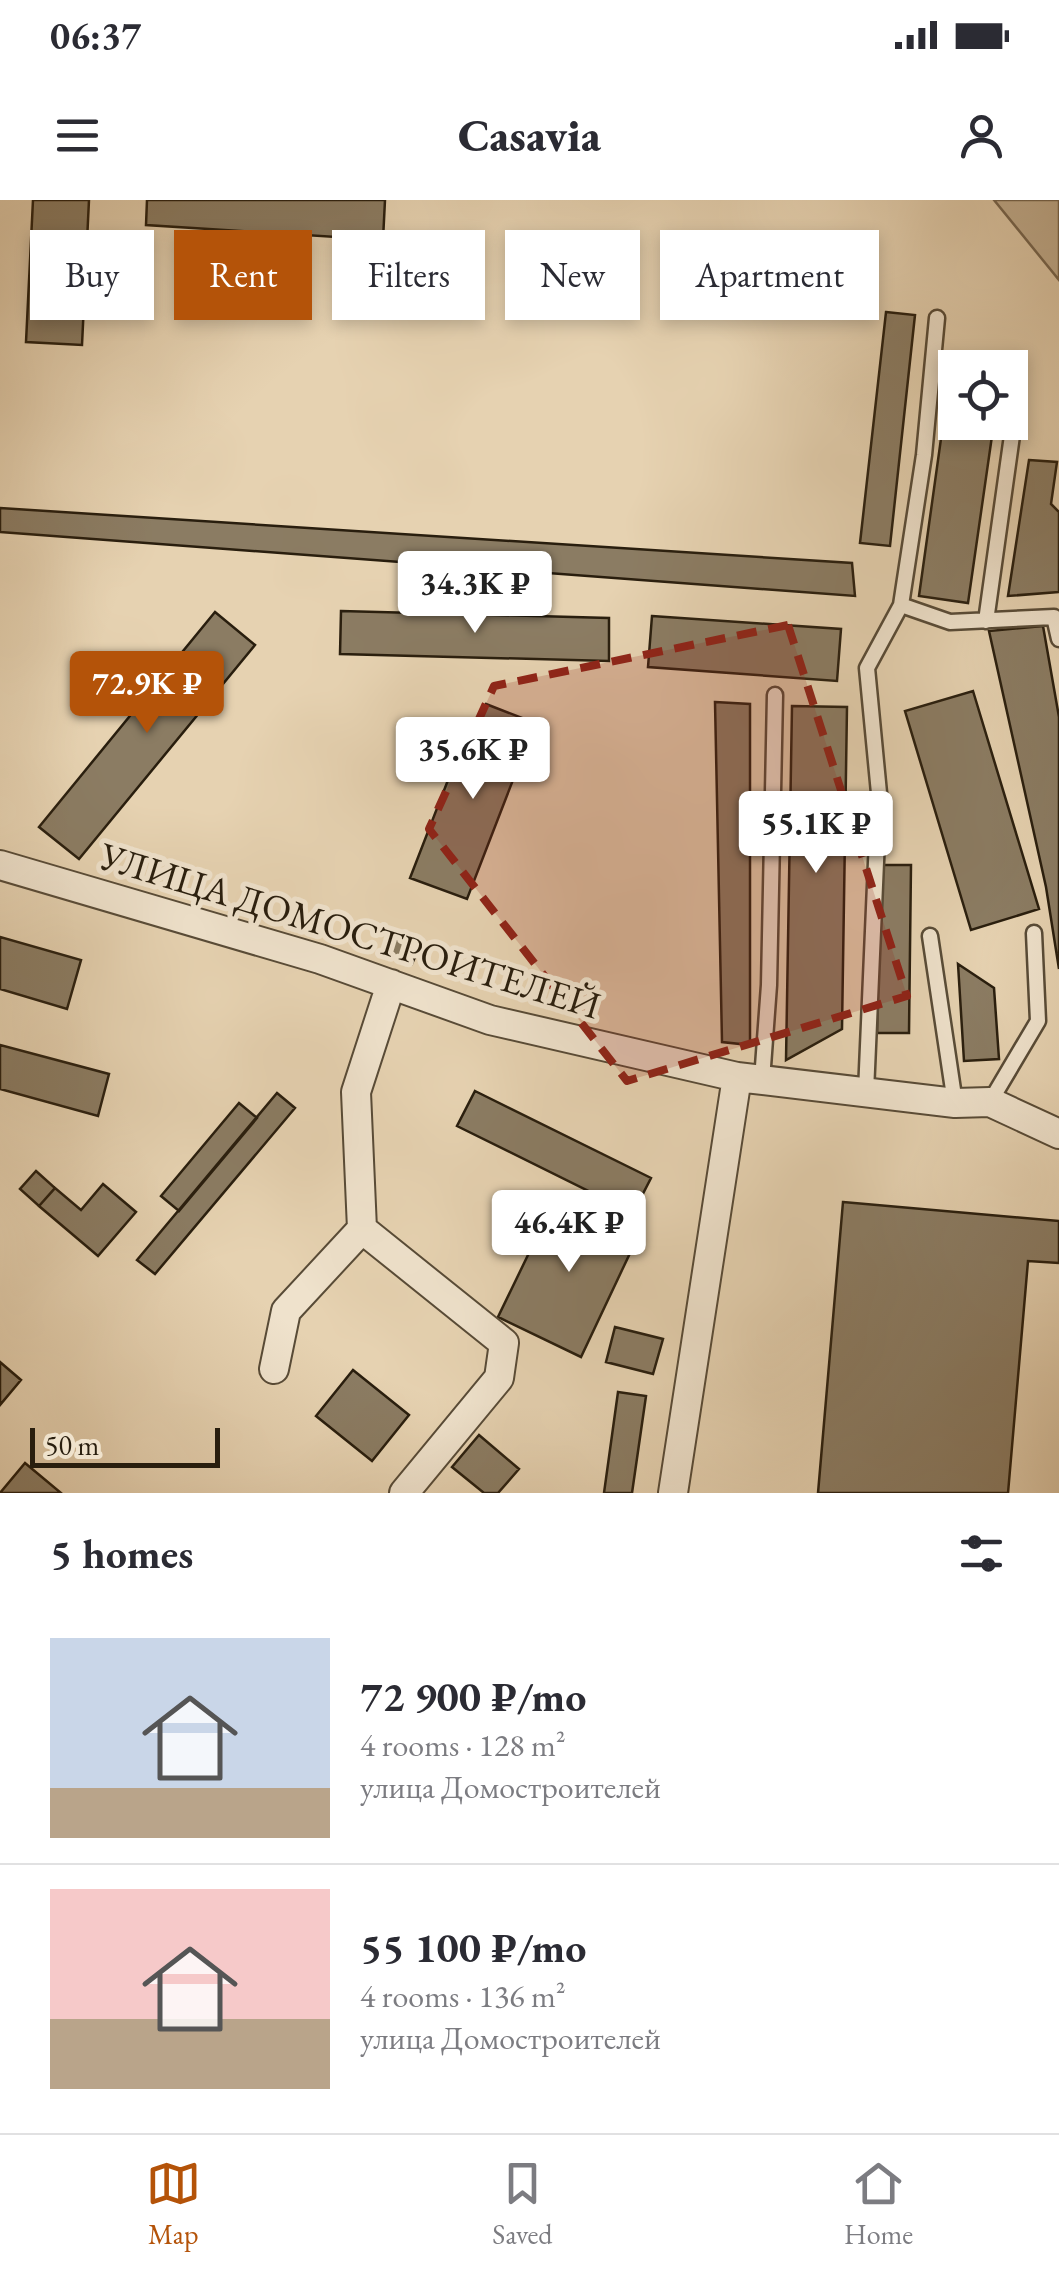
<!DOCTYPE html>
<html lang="en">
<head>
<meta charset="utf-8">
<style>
  :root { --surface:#fff; --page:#f7f7f7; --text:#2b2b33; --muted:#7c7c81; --line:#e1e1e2; --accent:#b45309 }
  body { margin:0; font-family:"EB Garamond",serif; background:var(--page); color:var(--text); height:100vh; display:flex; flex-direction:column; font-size:38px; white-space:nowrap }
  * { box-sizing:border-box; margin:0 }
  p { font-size:32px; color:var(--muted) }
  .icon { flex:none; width:55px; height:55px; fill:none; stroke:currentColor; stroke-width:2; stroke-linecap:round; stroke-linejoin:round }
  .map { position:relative; height:1293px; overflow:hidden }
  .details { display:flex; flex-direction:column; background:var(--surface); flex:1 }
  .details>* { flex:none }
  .guide { position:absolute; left:30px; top:30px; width:1000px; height:90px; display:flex; gap:20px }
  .buttons { position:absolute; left:938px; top:150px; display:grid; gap:20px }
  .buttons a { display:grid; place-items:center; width:90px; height:90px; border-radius:0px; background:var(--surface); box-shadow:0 5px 15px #0003; font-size:50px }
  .scale { position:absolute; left:30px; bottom:25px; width:190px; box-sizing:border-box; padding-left:10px; border:5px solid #291e0e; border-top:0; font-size:28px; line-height:35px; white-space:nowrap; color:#291e0e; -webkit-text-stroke:8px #efe2cc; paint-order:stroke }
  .price { position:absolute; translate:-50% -85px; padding:0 22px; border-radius:10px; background:#fff; color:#222; font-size:32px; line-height:65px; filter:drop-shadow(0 2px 5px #0008) }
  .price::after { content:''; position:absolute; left:50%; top:60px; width:30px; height:22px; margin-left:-15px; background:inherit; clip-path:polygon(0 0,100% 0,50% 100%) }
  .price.selected { background:var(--accent); color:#fff }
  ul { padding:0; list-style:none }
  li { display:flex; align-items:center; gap:30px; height:250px; padding:0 50px }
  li+li { border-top:2px solid var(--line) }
  li span { display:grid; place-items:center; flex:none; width:280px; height:200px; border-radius:0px; color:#555 }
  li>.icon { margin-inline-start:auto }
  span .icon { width:120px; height:120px; fill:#fffc; stroke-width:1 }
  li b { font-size:42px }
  h2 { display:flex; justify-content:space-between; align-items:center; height:120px; padding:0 50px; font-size:42px }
  .pill { padding:0 35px; border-radius:0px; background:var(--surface); box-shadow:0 5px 15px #0003; font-size:35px; line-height:90px }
  .pill.selected { background:var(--accent); color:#fff }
  .status { display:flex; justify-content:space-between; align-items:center; height:70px; padding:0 50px; background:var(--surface); direction:ltr }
  .status svg { height:28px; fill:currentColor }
  header { display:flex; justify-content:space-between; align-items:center; height:130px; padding:0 50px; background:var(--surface); font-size:45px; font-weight:800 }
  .tab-bar { display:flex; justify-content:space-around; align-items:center; height:140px; border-top:2px solid var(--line); background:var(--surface); font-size:28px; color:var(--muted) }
  .tab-bar a { display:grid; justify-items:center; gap:5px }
  .tab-bar .selected { color:var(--accent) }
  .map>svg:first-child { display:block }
</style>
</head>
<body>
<div class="status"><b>06:37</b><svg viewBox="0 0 49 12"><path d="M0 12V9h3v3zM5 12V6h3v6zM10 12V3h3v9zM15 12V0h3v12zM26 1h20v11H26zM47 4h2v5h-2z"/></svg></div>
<header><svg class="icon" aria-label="menu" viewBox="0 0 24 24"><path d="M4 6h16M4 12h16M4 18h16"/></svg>Casavia<svg class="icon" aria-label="person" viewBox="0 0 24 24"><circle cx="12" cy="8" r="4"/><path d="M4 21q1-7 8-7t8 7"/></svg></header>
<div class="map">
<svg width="1059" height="1293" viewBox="0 0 1059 1293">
  <rect width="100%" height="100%" fill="#e6d2b1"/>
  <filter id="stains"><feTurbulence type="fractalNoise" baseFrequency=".002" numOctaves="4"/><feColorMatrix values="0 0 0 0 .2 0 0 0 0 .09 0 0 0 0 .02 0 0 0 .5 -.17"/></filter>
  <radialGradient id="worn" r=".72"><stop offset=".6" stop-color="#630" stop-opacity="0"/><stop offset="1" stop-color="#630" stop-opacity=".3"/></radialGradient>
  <path fill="#c6b395" stroke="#786852" stroke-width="2.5" d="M994,0h65v80z"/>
  <path fill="#8b7c63" stroke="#291e0e" stroke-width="2.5" d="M33,0h56l-7,145 -56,-3z
    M147,0h238l-2,40 -237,-15z
    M886,112l29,3 -25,231 -30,-3z
    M953,153l49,7 -1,8h-46v54h39l-26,181 -49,-7z
    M1029,260l28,2 -6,42 8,8v80l-51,4z
    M0,308l852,55 3,33 -855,-64z
    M341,411l268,7v43l-269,-7z
    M215,412l40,33 -176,214 -40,-32z
    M652,416l189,13 -4,52 -189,-14z
    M1043,426l16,91v252l-13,-82 -57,-256z
    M973,491l66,218 -68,21 -66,-219z
    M715,502l35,2v341l-28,-3z
    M486,504l49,19 -68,176 -57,-21 59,-152 8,2z
    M792,506l55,1 -5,322 -56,31z
    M879,665h32l-2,168h-32z
    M0,737l81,23 -14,49 -67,-20z
    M395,738l24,10 -7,16 -24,-9z
    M958,764l36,24 5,71 -35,2z
    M0,845l109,29 -11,42 -98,-27z
    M475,891l176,87 -18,35 -176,-87z
    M277,893l18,15 -140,166 -18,-14z
    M239,903l18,15 -78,93 -18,-15z
    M36,971l19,17 -16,18 -19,-17z
    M103,984l33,28 -38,44 -59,-50 16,-18 26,22z
    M558,993l82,39 -59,125 -83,-40z
    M843,1002l216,19v42l-31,-2 -20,232h-190z
    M615,1127l48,12 -10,35 -47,-12z
    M0,1162l21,18 -21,25z
    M353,1170l56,45 -37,46 -56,-45z
    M618,1192l28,4 -14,97h-28z
    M479,1235l40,34 -21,24h-14l-32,-26z
    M25,1263l36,30h-61z"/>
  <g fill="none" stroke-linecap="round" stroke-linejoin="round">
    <g stroke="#584b37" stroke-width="19">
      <path id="lane" d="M937,118l-13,137 -23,150 49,17 104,-5 5,22
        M986,421l30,-214
        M930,736l25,167
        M762,880l7,-95 6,-290
        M866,892l13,-299 -12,-125 34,-63
        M990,902l48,-81 -4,-88"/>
    </g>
    <g stroke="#584b37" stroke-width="32">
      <path id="street" d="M0,665l320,94 170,61 247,57 218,26 35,-1 69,32
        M391,784l-35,108 6,137 142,114 -5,35 -95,115
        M274,1169l12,-58 76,-82
        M673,1293l64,-416"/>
    </g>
    <use href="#lane" stroke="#efe2cc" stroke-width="14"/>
    <use href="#street" stroke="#efe2cc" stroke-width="28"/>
  </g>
  <path fill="#8f2418" fill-opacity="0.2" stroke="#8f2418" stroke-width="8" stroke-dasharray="20 12" stroke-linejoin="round" d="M788,425l119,371 -280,85 -198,-252 65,-143z"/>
  <g text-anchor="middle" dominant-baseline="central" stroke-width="10" stroke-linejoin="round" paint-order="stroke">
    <g font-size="38" fill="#291e0e" stroke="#efe2cc">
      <text transform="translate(350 730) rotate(17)">УЛИЦА ДОМОСТРОИТЕЛЕЙ</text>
    </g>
  </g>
  <rect width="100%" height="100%" filter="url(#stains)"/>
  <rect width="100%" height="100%" fill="url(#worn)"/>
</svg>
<div class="buttons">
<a><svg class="icon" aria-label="locate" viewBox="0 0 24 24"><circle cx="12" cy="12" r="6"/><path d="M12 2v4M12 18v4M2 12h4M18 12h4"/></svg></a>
</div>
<div class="scale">50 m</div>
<b class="price" style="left:475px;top:436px">34.3K ₽</b>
<b class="price selected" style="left:147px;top:536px">72.9K ₽</b>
<b class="price" style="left:473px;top:602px">35.6K ₽</b>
<b class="price" style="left:816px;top:676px">55.1K ₽</b>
<b class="price" style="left:569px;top:1075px">46.4K ₽</b>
<div class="guide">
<a class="pill">Buy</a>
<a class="pill selected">Rent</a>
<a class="pill">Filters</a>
<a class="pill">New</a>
<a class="pill">Apartment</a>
</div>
</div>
<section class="details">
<h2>5 homes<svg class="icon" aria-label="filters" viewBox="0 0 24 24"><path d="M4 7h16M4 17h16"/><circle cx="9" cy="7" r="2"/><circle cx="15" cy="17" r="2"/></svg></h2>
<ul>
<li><span style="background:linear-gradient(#c9d6e8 75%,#b9a48a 0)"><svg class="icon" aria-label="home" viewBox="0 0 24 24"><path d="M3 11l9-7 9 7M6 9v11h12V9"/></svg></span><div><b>72 900 ₽/mo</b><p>4 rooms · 128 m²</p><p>улица Домостроителей</p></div></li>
<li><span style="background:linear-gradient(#f6c9c9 65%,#b9a48a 0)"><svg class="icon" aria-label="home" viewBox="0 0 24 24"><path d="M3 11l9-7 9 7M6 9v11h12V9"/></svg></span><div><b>55 100 ₽/mo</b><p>4 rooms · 136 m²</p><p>улица Домостроителей</p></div></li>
</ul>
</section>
<nav class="tab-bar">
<a class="selected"><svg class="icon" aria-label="map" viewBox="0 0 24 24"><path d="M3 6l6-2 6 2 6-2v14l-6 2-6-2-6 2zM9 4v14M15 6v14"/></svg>Map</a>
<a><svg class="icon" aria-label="saved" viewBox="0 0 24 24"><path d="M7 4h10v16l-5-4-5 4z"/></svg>Saved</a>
<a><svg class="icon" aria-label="home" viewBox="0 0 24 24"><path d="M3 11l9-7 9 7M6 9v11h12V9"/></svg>Home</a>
</nav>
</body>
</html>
